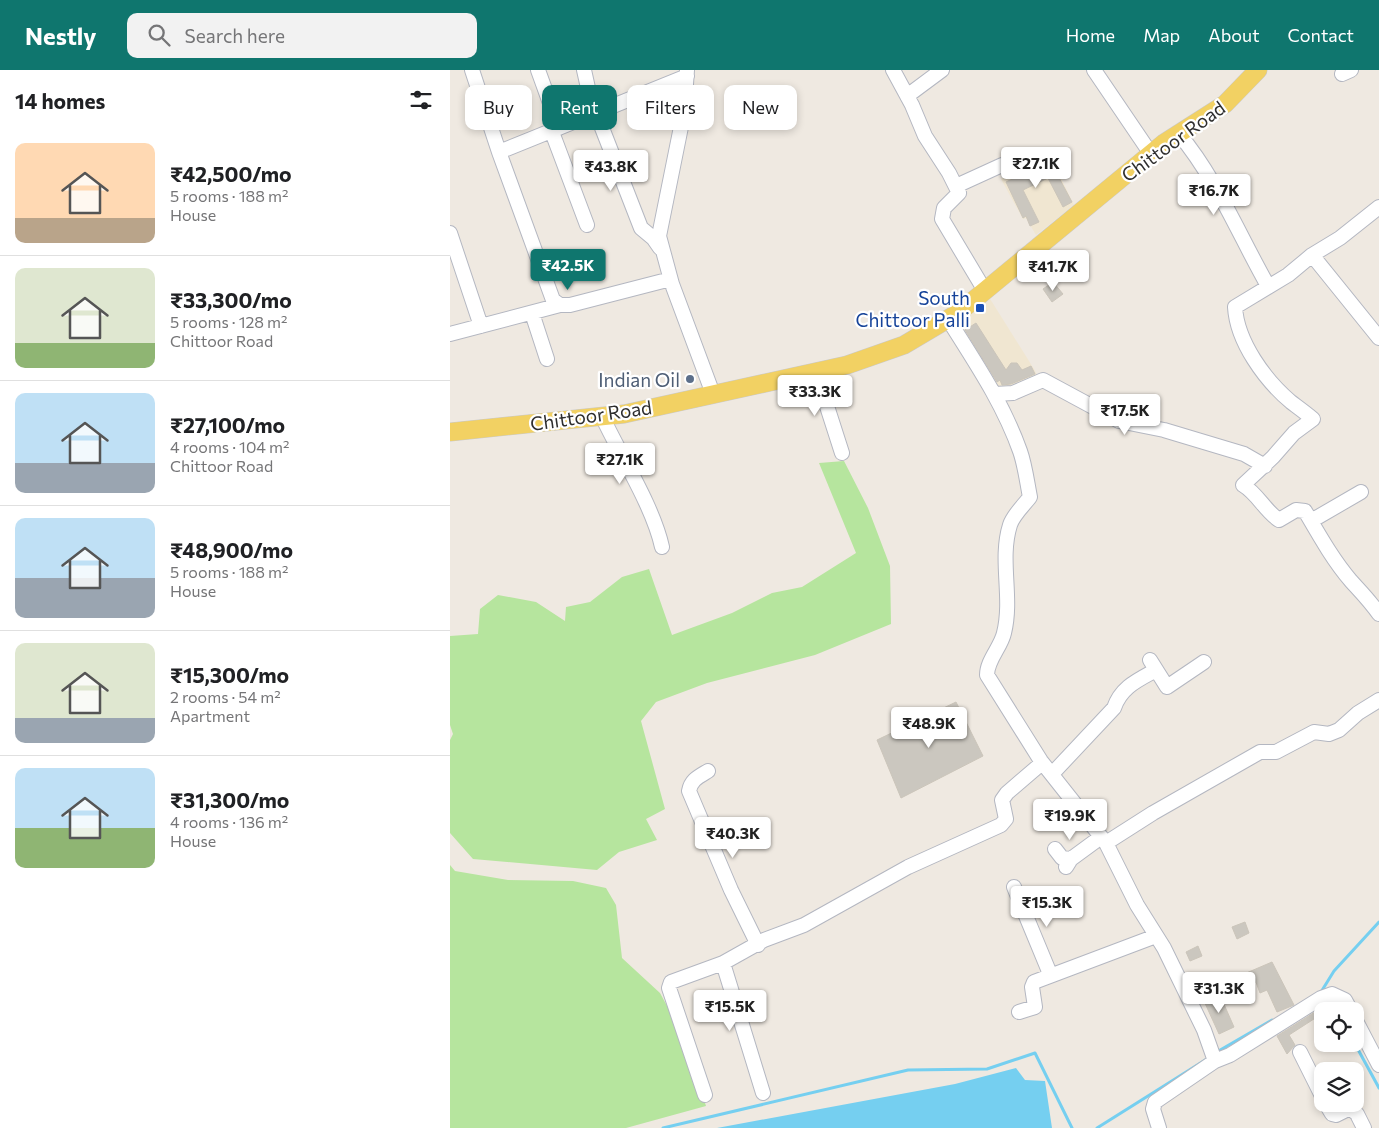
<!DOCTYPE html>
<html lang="en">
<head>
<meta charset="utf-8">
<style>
  :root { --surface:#fff; --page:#f2f2f2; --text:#202124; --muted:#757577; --line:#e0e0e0; --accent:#0f766e }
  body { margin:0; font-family:Commissioner,sans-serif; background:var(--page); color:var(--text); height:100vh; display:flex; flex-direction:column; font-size:19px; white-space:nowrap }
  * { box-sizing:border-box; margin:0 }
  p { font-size:16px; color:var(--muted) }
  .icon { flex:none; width:28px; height:28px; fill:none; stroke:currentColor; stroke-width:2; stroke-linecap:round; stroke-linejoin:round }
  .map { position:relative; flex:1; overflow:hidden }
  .side { display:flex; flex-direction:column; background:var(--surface); width:450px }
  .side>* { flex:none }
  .banner { position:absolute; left:15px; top:15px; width:475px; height:45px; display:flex; gap:10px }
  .fabs { position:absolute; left:864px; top:932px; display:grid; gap:10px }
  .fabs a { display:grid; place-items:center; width:50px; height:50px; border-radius:10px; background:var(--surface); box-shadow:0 2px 8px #0003; font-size:25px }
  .price { position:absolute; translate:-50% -42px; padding:0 11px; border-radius:5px; background:#fff; color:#222; font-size:16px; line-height:32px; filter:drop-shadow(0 1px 2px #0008) }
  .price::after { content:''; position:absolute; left:50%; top:30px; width:15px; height:11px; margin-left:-8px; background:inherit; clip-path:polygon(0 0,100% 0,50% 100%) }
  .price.active { background:var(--accent); color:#fff }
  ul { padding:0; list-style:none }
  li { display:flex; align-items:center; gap:15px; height:125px; padding:0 15px }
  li+li { border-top:1px solid var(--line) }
  li span { display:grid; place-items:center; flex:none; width:140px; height:100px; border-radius:10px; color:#555 }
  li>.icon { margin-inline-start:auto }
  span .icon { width:60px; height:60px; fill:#fffc; stroke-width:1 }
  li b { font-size:21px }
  h2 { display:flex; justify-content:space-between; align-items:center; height:60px; padding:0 15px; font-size:21px }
  .tag { padding:0 18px; border-radius:10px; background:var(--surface); box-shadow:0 2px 8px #0003; font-size:18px; line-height:45px }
  .tag.active { background:var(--accent); color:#fff }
  header { display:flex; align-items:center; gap:30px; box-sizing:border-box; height:70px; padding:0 25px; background:var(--accent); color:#fff }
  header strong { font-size:24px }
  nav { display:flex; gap:28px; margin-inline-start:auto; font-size:18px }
  .search { width:350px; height:45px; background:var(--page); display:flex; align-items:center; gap:12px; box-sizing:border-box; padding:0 18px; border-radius:10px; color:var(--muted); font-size:19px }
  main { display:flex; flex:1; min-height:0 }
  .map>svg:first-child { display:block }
</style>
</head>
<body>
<header>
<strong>Nestly</strong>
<div class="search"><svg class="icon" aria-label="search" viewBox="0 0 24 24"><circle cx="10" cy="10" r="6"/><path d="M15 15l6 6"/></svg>Search here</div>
<nav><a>Home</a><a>Map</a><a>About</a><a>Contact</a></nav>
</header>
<main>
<section class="side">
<h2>14 homes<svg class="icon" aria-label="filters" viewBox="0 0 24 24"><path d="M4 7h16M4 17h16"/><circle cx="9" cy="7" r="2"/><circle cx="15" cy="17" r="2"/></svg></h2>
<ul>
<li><span style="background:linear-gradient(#ffd9b3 75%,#b9a48a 0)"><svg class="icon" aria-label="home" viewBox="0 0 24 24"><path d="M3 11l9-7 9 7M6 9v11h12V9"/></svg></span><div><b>₹42,500/mo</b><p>5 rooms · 188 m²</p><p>House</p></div></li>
<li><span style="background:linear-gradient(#dfe7d0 75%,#8fb573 0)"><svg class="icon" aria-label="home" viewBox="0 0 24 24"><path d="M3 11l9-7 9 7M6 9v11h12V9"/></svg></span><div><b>₹33,300/mo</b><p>5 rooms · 128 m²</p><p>Chittoor Road</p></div></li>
<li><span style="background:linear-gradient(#bfe0f5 70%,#9aa5b1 0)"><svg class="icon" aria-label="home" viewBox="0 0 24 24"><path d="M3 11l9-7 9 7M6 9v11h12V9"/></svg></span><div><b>₹27,100/mo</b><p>4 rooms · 104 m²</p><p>Chittoor Road</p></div></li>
<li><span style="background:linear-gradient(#bfe0f5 60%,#9aa5b1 0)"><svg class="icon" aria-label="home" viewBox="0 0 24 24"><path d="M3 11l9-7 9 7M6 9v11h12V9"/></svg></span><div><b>₹48,900/mo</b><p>5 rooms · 188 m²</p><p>House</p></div></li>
<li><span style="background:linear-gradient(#dfe7d0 75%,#9aa5b1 0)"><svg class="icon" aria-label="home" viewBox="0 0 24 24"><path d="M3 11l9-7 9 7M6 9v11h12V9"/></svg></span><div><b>₹15,300/mo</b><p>2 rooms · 54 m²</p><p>Apartment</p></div></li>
<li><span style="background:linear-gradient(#bfe0f5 60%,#8fb573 0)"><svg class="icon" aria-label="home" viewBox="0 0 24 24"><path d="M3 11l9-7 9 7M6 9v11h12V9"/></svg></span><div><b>₹31,300/mo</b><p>4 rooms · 136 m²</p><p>House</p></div></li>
</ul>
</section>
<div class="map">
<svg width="929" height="1058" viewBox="0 0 929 1058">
  <rect width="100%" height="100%" fill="#efe9e1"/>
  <path fill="#f0e6d1" d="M600,86l24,49 -38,30 -10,-17 -3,1 -22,-40z
    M537,224l47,75 5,10 -42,12 -42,-68z"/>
  <path fill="#b6e59e" d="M394,391l24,47 22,58 1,58 -76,31 -108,28 -51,19 -15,19 24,88 -19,10 11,21 -38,12 -22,18 -124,-11 -23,-26v-93l3,-6 -3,-9v-89l28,-2 2,-25 18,-14 38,7 29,19 1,-14 24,-5 32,-25 27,-8 23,66 60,-22 40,-20 30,-6 54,-34 -37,-90z
    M0,795l5,6 53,9 65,1 33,7 10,17 6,53 38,35 24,44 22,69 -80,22h-176z"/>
  <path fill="#75cff0" d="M566,998l9,12 20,1 7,47h-335l238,-44z"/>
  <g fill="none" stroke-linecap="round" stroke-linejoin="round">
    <path stroke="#75cff0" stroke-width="3" d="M871,922l13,-21 45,-49
      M880,929l7,12
      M905,974l24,44
      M765,983l57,-33
      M213,1058l245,-58 79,-1 48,-16 37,75
      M647,1058l113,-71"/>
  </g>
  <path fill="#cbc7bf" stroke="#cbc5ba" d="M600,91l22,41 -9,5 -15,-29 -25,12 16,32 -9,4 -4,-10 -3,2 -17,-36z
    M603,212l10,12 -11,8 -9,-13z
    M526,253l30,47 5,-7h6l5,7 9,-4 4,8 -24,10 -9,1 -2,-5 -3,2 -32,-52z
    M506,632l27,54 -82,42 -24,-58z
    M795,852l4,11 -12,6 -5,-12z
    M748,876l4,10 -12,5 -4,-9z
    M822,892l22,43 -17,7 -10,-22 -7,3 -4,-11 -22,10 -4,-12z
    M769,923l15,34 -15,7 -15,-33z
    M865,942l2,5 -28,18 6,10 -8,9 -10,-18z"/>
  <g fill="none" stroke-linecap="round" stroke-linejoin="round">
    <g stroke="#b4b7c1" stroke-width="16">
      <path id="minor" d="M22,0l27,82 54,148 7,5h10l97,-25 5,4 41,110
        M88,0l21,58
        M134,0l6,27 51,131 12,10 7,10
        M443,0l19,35 13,31 24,37 10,20 -15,15 -2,11 43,72
        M644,0l57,84
        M892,4l9,-4
        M457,26l35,-26
        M102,62l35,93
        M729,64c37,44 60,101 89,152
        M49,82l188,-76
        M506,116l46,-21
        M929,137l-39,31 -28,17 -24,20 -53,32c2,35 30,73 56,95 8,6 15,11 22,17l-19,14 -21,24 -30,28c15,9 22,26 36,35l17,-10 9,1c14,24 28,49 46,70 10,11 19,20 28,33
        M0,163l31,93
        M862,185l67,83
        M222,214l-13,-48 25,-124 3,-42
        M82,243l15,46
        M498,249c27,43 55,84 72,132 5,14 7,31 10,46 -6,8 -17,18 -20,28 -11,35 3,72 -6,108 -3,14 -17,27 -17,42l54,86 65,82 31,62 27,43 40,82 11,31
        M0,264l110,-29
        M366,302l26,81
        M545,324l18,-1 30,-13 76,41 45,9 80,24 21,12
        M152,346c18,39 51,90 60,131
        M861,451l50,-29
        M258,701c-10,6 -17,9 -19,20l42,99 27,55
        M602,704l62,-66c7,-21 24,-28 42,-38l-6,-10 17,27 37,-25
        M656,773l47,-30 100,-57 7,-4h16l38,-20 15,2 10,-4 19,-17 21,-13
        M605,779l7,9 9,1
        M616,797l5,-8 30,-22
        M564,817l34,82 1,7
        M273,893l40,130
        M569,942l16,-5 -3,-20 2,-5 122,-46
        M905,949l24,46
        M850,982l22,44
        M255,1025l-36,-107 2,-6 52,-19 41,-23 40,-15 104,-58 93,-42 5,-6 -4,-19 5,-7 35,-30
        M876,1034l6,10 4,1 14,-7 7,6 7,14
        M709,1058l-6,-19 2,-7 60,-41 15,-6 91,-57 11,-4 13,6 6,11"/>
    </g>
    <g stroke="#c9c9c9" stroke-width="19">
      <path id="major" d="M0,362l174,-18 223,-49 57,-20 54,-32 206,-170 61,-39 33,-34"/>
    </g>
    <use href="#minor" stroke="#fff" stroke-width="14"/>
    <use href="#major" stroke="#f2d163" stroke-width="18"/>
  </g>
  <rect fill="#1a4fb4" stroke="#fff" stroke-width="2" x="525" y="233" width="10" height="10" rx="2.5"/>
  <circle fill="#5c6f8a" stroke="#fff" stroke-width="2" cx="240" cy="309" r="5"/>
  <g text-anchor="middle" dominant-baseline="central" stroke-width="4.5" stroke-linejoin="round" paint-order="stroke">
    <g font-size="19" fill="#2e2e2e" stroke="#fff">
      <text transform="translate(723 71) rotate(-36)">Chittoor Road</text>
      <text transform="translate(141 345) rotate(-8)">Chittoor Road</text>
    </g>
    <g font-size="19" fill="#164399" stroke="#fff" text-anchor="end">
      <text x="520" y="227">South<tspan x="520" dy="22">Chittoor Palli</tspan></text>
    </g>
    <g font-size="19" fill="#4e5e75" stroke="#fff" text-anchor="end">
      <text x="230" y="309">Indian Oil</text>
    </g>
  </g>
</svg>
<div class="fabs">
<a><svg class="icon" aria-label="locate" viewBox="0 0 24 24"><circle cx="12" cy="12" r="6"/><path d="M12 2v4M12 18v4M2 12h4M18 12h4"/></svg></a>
<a><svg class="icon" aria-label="layers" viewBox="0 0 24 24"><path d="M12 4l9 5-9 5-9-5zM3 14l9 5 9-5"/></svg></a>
</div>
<b class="price" style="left:586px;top:119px">₹27.1K</b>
<b class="price" style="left:161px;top:122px">₹43.8K</b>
<b class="price" style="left:764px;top:146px">₹16.7K</b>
<b class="price active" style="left:118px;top:221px">₹42.5K</b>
<b class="price" style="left:603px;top:222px">₹41.7K</b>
<b class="price" style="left:365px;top:347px">₹33.3K</b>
<b class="price" style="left:675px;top:366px">₹17.5K</b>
<b class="price" style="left:170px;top:415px">₹27.1K</b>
<b class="price" style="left:479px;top:679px">₹48.9K</b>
<b class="price" style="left:620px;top:771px">₹19.9K</b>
<b class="price" style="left:283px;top:789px">₹40.3K</b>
<b class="price" style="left:597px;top:858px">₹15.3K</b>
<b class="price" style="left:769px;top:944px">₹31.3K</b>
<b class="price" style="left:280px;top:962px">₹15.5K</b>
<div class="banner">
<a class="tag">Buy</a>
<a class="tag active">Rent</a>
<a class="tag">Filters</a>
<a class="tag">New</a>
</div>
</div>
</main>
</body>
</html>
